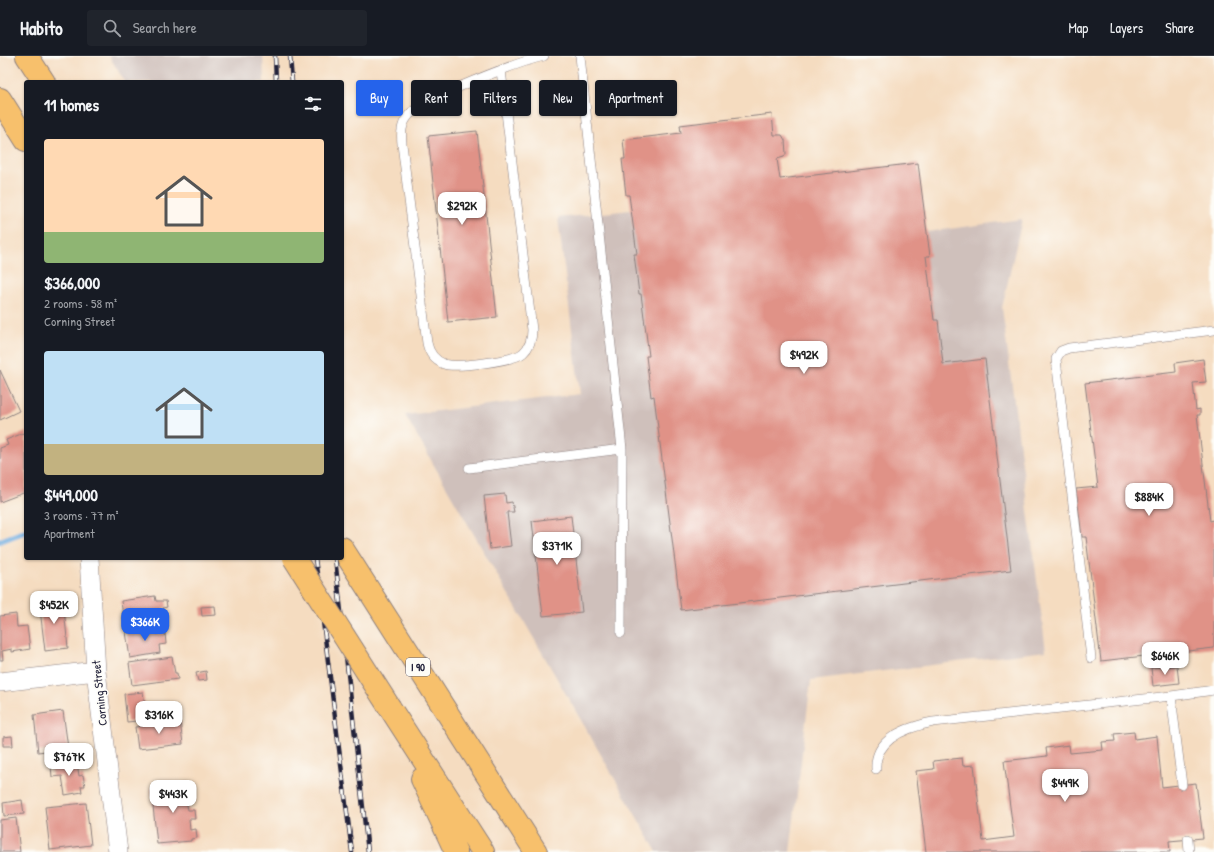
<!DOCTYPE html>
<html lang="en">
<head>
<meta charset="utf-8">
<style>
  :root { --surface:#171b24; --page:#20242c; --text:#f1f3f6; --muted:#9ea1a6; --line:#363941; --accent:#2563eb }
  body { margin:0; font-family:"Patrick Hand",sans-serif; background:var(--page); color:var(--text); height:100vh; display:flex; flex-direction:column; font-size:15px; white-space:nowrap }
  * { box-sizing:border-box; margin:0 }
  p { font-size:13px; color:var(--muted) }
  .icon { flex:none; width:22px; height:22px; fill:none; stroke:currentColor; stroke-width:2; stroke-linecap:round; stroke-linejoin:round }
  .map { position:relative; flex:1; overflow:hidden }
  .side { position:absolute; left:24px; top:24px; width:320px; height:480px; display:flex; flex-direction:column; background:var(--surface); border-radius:4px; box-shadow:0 1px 3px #0004 }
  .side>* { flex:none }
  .top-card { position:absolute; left:356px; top:24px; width:380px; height:36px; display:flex; gap:8px }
  .price { position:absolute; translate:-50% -34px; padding:0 9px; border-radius:8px; background:#fff; color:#222; font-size:13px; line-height:26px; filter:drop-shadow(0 1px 2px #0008) }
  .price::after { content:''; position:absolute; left:50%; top:24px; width:12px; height:9px; margin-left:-6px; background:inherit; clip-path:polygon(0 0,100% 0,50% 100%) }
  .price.current { background:var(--accent); color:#fff }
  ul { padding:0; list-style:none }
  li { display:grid; align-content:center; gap:8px; height:212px; padding:0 20px }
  li span { display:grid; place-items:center; height:124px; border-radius:4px; color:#555 }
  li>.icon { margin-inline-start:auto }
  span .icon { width:72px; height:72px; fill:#fffc; stroke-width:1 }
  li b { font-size:17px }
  h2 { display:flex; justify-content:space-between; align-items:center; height:48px; padding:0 20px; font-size:17px }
  .chip { padding:0 14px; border-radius:4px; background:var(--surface); box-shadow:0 1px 3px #0004; font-size:14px; line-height:36px }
  .chip.current { background:var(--accent); color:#fff }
  header { display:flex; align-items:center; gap:24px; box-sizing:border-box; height:56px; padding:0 20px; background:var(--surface); border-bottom:1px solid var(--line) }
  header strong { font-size:19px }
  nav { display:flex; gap:22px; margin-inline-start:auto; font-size:14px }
  .search { width:280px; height:36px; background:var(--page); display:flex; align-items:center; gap:10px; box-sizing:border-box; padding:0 14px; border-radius:4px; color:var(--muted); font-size:15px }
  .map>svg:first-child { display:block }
</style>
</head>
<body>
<header>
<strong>Habito</strong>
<div class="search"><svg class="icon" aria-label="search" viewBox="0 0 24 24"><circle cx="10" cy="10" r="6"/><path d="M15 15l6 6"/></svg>Search here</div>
<nav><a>Map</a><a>Layers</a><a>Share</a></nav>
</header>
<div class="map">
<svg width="1214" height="796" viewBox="0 0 1214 796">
  <rect width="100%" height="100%" fill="#fdfcf7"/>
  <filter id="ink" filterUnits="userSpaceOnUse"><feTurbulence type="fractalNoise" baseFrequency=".025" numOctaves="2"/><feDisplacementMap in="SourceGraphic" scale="8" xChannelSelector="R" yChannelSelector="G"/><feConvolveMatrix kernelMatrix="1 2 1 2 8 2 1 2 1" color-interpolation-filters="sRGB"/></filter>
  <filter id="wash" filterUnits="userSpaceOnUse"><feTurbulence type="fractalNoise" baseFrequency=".012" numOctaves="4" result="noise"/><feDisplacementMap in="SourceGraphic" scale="16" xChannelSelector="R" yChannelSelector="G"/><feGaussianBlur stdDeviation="0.9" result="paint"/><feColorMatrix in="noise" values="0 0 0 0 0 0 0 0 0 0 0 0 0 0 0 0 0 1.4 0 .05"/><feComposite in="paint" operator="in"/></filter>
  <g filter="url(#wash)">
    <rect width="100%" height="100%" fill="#f5dcc0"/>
    <path fill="#cfc0bb" d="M109,0h154l1,26h-139z
      M918,107l9,69 95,-13 -20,89 44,343 -235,29 -21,172h-133l-252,-437 175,-21 -22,-176 73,-8 149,-31z"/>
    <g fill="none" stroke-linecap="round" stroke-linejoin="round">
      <path stroke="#6daade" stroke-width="6" d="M0,485l26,-10"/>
    </g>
    <g id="blocks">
      <path fill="#e09287" d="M772,58l2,21h8l3,5 1,14 -2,3 -7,2 3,20 138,-16 12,93h-4l8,64h4l5,44 42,-5 26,211 -330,40 -27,-214 -3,1 -5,-41h3l-8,-62h-2l-5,-40h3l-8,-59h-3l-4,-36h3l-2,-19 58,-7 -1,-8z
        M477,75l20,186 -49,5 -20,-186z
        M1203,303l3,23 -13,1 3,27 4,-1v6h-3l13,106 4,-1v128l-113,13 -15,-124h-4l-6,-48 22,-2 -13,-104 91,-11 -1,-9z
        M0,314l19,41 -19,9z
        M26,376v60l-26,10v-54l8,-3 -2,-5z
        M505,438l1,9 6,-1 2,10h-7l4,34 -21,3 -6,-53z
        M571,460l11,96 -39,4 -11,-95z
        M155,540l1,5h10l1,6 -4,1 2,8 -7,1 1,2 -35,5 -3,-23z
        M63,543l5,49 -23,3 -6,-50z
        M215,550l1,9 -14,1 -1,-9z
        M16,558l1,13 10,-1 3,23 -18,3v-3l-10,2 1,9h-3v-44z
        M156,572l1,6 8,-1 1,11 -7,1 1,8 -30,5 -4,-26z
        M172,601l3,16h2l1,6 -46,6 -3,-22z
        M1177,610l2,17 -26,3 -2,-18z
        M206,615l1,9 -9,1 -2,-8z
        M143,636l4,28 -20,2 -3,-28z
        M63,655l5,37 -30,4 -4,-37z
        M180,665l3,23 -45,5 -3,-22z
        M1134,676l1,7 22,-3 5,51 34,-4 7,55 -34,3 1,11h-244l-10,-81 18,-2 -1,-8 29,-3 1,8 11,-1 9,76 31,-4 -10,-76 43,-5 -1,-8 23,-3 1,8 33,-3 -1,-8 13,-1 -1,-7z
        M12,680l1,10h-10v-9z
        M77,706l2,14 4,-1 2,11h-4l1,6 -17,3 -3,-19 -10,1 -1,-11z
        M185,727l1,8h6l1,8 -7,1 2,10h6l1,9h-6l1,11 6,-1 1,9 -6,1v2l-34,3 -6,-57z
        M22,744l2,14 -20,2 -1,-13z
        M86,747l5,42 -41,5 -5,-43z
        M16,762l4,34h-20v-32z"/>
    </g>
  </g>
  <g filter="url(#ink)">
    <use href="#blocks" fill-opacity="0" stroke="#8c7f7e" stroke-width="1"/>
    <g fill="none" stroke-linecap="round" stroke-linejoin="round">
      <g stroke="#8c7f7e" stroke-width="10">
        <path id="service" d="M580,0l42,393 -1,184
          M501,14l31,260c0,9 -2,17 -9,23 -9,8 -68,15 -79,11 -10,-4 -15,-11 -17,-21l-25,-199c-1,-11 -1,-20 7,-29 14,-17 110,-53 135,-59
          M469,412l153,-19
          M1091,602l-35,-299 5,-8 8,-3 145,-18
          M876,713c-2,-31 32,-42 57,-47l238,-26
          M1182,729l-11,-89 43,-6
          M1188,783l1,13"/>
      </g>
      <g stroke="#8c7f7e" stroke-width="20">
        <path id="minor" d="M89,502l7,113 22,181
          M0,626l96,-11"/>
      </g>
      <g stroke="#8c7f7e" stroke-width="24">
        <path id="motorway" d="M27,0l17,26
          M0,43l26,41
          M342,492l194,304
          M390,652l93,144
          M422,723l34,73"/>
      </g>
      <use href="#service" stroke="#fff" stroke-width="9"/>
      <use href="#minor" stroke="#fff" stroke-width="19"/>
      <use href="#motorway" stroke="#f7c06c" stroke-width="22"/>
      <g stroke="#22223b" stroke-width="4.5">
        <path id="rail" d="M275,0l1,26
          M290,0l2,26
          M315,502l37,294
          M335,502l33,294"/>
      </g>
      <use href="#rail" stroke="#fdfcf7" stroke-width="3" stroke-dasharray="9" stroke-linecap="butt"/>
      <g stroke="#8c7f7e" stroke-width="24" stroke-linecap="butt">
        <path id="motorway-bridge" d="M294,502l96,150"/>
      </g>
      <use href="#motorway-bridge" stroke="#f7c06c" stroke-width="22"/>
    </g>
  </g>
  <g text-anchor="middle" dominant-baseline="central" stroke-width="3" stroke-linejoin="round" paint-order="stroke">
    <rect fill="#fdfcf7" stroke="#646373" stroke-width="1" x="406" y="602" width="24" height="18" rx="3"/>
    <g font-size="11" font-weight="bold" fill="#22223b">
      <text x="418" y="611">I 90</text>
    </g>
    <g font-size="12" fill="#22223b" stroke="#fdfcf7">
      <text transform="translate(99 637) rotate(-96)">Corning Street</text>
    </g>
  </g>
</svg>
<b class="price" style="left:462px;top:170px">$292K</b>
<b class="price" style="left:804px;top:319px">$492K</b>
<b class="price" style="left:1149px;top:461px">$884K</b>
<b class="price" style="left:557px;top:510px">$371K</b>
<b class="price" style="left:54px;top:569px">$452K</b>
<b class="price current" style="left:145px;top:586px">$366K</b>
<b class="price" style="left:1165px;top:620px">$646K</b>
<b class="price" style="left:159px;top:679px">$316K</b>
<b class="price" style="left:69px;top:721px">$767K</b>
<b class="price" style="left:1065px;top:747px">$449K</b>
<b class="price" style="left:173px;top:758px">$443K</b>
<div class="top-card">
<a class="chip current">Buy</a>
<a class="chip">Rent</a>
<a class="chip">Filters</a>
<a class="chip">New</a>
<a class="chip">Apartment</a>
</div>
<section class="side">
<h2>11 homes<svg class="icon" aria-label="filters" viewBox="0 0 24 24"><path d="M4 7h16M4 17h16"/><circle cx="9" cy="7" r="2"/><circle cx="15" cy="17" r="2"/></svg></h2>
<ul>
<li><span style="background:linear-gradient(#ffd9b3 75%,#8fb573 0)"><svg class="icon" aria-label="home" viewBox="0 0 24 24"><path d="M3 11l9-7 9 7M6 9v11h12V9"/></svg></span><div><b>$366,000</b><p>2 rooms · 58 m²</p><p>Corning Street</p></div></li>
<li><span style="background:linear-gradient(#bfe0f5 75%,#c2b280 0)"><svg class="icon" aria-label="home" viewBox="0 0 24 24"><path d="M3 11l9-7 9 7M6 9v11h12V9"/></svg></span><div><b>$449,000</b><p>3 rooms · 77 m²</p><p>Apartment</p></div></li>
</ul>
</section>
</div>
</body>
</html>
